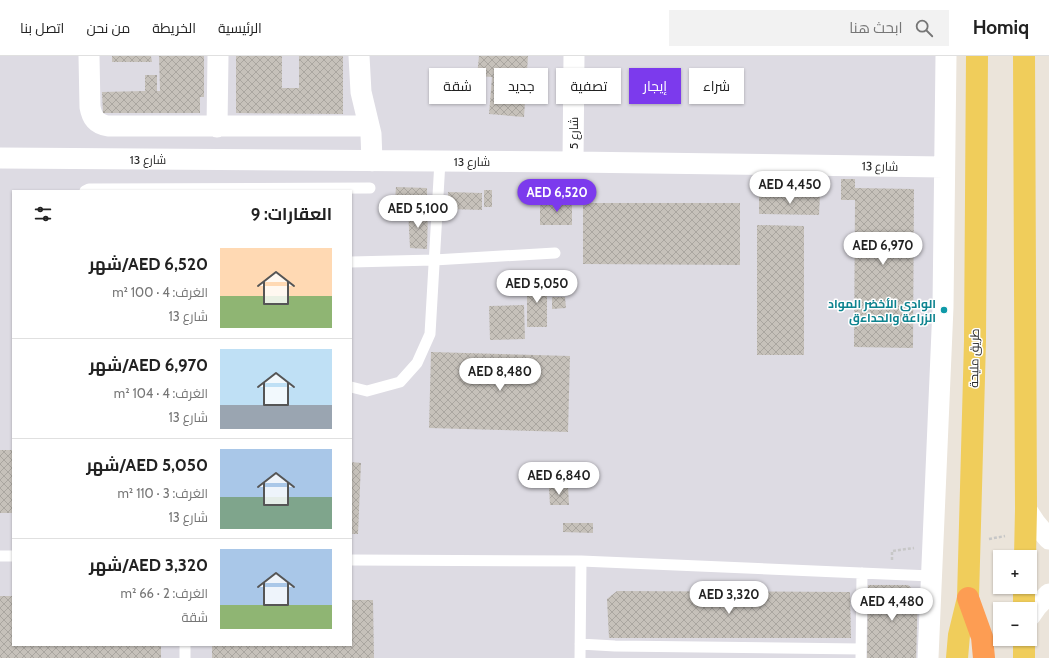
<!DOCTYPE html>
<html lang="ar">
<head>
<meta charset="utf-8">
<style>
  :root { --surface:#fff; --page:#f2f2f2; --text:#222; --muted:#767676; --line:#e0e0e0; --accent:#7c3aed }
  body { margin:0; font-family:Cabin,Cairo,sans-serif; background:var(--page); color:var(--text); direction:rtl; height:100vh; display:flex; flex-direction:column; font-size:15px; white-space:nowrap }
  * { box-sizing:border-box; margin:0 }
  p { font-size:13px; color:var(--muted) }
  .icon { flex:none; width:22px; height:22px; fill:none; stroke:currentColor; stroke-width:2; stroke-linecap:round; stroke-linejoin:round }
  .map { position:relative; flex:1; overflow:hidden; direction:ltr }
  .side { position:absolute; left:12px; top:134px; width:340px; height:456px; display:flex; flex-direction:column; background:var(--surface); border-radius:0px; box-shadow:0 1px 3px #0004; direction:rtl }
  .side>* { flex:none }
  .banner { position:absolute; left:364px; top:12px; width:380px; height:36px; direction:rtl; display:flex; gap:8px }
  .controls { position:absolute; left:993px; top:494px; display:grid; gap:8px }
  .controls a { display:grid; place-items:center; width:44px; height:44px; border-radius:0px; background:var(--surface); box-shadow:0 1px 3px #0004; font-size:20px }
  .price { position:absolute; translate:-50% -34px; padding:0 9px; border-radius:14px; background:#fff; color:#222; font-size:13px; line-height:26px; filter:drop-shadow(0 1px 2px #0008) }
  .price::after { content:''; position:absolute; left:50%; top:24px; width:12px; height:9px; margin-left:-6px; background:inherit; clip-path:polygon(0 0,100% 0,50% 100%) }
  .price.active { background:var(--accent); color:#fff }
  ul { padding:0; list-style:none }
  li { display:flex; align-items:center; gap:12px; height:100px; padding:0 20px }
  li+li { border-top:1px solid var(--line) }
  li span { display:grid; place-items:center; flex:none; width:112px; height:80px; border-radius:0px; color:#555 }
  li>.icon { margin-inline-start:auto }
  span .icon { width:48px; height:48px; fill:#fffc; stroke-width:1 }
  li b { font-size:17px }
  h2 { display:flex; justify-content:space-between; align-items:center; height:48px; padding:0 20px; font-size:17px }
  .pill { padding:0 14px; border-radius:0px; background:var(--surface); box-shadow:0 1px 3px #0004; font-size:14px; line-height:36px }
  .pill.active { background:var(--accent); color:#fff }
  header { display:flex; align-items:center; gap:24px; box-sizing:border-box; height:56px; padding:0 20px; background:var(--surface); border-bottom:1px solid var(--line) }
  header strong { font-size:19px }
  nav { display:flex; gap:22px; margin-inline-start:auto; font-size:14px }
  .search { width:280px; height:36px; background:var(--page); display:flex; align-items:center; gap:10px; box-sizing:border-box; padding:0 14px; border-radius:0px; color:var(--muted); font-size:15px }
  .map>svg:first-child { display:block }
</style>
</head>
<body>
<header>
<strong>Homiq</strong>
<div class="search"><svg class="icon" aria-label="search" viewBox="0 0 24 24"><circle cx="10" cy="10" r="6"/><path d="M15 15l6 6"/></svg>ابحث هنا</div>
<nav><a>الرئيسية</a><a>الخريطة</a><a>من نحن</a><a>اتصل بنا</a></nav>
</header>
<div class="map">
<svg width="1049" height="602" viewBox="0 0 1049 602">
  <defs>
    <pattern id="building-cross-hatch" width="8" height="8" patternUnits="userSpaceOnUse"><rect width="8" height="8" fill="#c6c1ba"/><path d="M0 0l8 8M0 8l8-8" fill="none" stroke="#aaa6a0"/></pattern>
  </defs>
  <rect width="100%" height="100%" fill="#ebe4da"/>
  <path fill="#dddbe3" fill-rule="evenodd" d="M0,0h944l-19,602h-925zM13,135h338v454h-338z"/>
  <path fill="url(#building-cross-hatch)" d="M112,0h39l1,6h-40z
    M159,0h45v41h-4v16h-97l-1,-21 43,-1v-16h12v16h3z
    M236,0h46v32h17v-32h44v58l-107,-1z
    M479,0h49l-4,61 -35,-3 3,-37 -15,-1z
    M841,123h14v9l59,1 -1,159 -59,-1 1,-147h-14z
    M396,131l31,1v13l-32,-1z
    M484,134h8v17h-8z
    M448,136l34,1v17l-34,-1z
    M759,139h61l-1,20 -60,-1z
    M554,144h18v25h-32v-20h14z
    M583,147h157v62l-157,-1z
    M408,154h20l-1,39 -17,-1z
    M757,169l47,1v129h-47z
    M527,224h20v47h-20z
    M552,241h13l1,11 -14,1z
    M524,249l1,34 -35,1 -1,-34z
    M431,296l139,4 -2,76 -139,-4z
    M0,394h13v63h-13z
    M351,406l10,1 -3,71h-7z
    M568,431l1,18h-19l-1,-17z
    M563,467h30v10l-30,-1z
    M868,529h40l10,9 -2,64h-49z
    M617,535l233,1 1,46h-242l-2,-39z
    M0,540h13v49h148v13h-161z
    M351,544h22l1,58h-162v-13h139z"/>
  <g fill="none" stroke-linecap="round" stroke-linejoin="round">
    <path stroke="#c7c7c7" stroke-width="2.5" stroke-dasharray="3 2" stroke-linecap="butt" d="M989,483l16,-3
      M892,504v-9l22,-3"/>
    <path stroke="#fff" stroke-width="11" d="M85,135l4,-2 281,-1
      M351,206l83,-2 121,-7
      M351,331l16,4 33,-9 17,-19 13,-29 10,-173
      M0,500h13
      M351,504l230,1 350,15
      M580,588l35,2 246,3
      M185,602v-13
      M580,602l1,-97
      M861,602l1,-85"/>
    <path stroke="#fff" stroke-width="21" d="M89,0l1,51c2,11 6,17 18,19h261
      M359,0l2,36 10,42 1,27
      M217,71l1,-71
      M0,102l573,4 371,5
      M573,106l1,-106
      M1026,453l10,15 13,15
      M1030,560l7,-10 12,-12
      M928,602l15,-351 3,-251"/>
    <path stroke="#f0cd5b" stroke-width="22" d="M1024,0l2,453 -1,48
      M1024,553v-22
      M957,602l2,-23 9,-37 7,-257 2,-285
      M1024,602v-19"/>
    <path stroke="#fd9d53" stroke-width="22" d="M968,542l14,39 2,21"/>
  </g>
  <circle fill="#0f9aa8" stroke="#fff" stroke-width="1.5" cx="944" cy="254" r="4"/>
  <g text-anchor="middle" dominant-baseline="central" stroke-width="3" stroke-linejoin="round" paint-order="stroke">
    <g font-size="12" fill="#292929" stroke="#fff">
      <text transform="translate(573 77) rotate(-90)">شارع 5</text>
      <text x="148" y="103">شارع 13</text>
      <text x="472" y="105">شارع 13</text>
      <text transform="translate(880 110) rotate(1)">شارع 13</text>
      <text transform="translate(974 302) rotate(-89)">طريق مليحة</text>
    </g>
    <g font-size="12" font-weight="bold" fill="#0d838f" stroke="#fff" text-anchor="end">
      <text x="936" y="247">الوادى الأخضر المواد<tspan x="936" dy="14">الزراعة والحداءق</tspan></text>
    </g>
  </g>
</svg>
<div class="controls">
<a>+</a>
<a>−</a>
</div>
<b class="price" style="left:790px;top:149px">AED 4,450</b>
<b class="price active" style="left:557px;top:157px">AED 6,520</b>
<b class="price" style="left:418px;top:173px">AED 5,100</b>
<b class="price" style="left:883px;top:210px">AED 6,970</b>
<b class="price" style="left:537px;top:248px">AED 5,050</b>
<b class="price" style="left:500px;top:336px">AED 8,480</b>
<b class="price" style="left:559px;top:440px">AED 6,840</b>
<b class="price" style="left:729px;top:559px">AED 3,320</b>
<b class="price" style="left:892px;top:566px">AED 4,480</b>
<div class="banner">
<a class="pill">شراء</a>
<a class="pill active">إيجار</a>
<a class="pill">تصفية</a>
<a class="pill">جديد</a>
<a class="pill">شقة</a>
</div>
<section class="side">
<h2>العقارات: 9<svg class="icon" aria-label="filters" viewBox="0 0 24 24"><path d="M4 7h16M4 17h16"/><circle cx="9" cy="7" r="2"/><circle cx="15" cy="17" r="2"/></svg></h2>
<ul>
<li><span style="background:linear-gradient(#ffd9b3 60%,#8fb573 0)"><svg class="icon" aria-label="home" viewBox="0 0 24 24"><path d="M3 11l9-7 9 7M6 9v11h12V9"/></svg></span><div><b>AED 6,520/شهر</b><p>الغرف: 4 · 100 m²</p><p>شارع 13</p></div></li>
<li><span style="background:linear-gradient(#bfe0f5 70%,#9aa5b1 0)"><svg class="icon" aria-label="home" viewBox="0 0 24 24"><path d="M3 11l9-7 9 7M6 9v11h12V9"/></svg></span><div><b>AED 6,970/شهر</b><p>الغرف: 4 · 104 m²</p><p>شارع 13</p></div></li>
<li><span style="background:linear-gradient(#a9c7e8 60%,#7fa58c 0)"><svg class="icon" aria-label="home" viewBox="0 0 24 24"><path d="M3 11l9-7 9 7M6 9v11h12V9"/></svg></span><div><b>AED 5,050/شهر</b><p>الغرف: 3 · 110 m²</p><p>شارع 13</p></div></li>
<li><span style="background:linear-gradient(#a9c7e8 70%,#8fb573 0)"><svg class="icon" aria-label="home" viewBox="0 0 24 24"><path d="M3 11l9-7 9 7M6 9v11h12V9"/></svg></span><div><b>AED 3,320/شهر</b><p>الغرف: 2 · 66 m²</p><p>شقة</p></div></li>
</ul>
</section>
</div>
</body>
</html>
